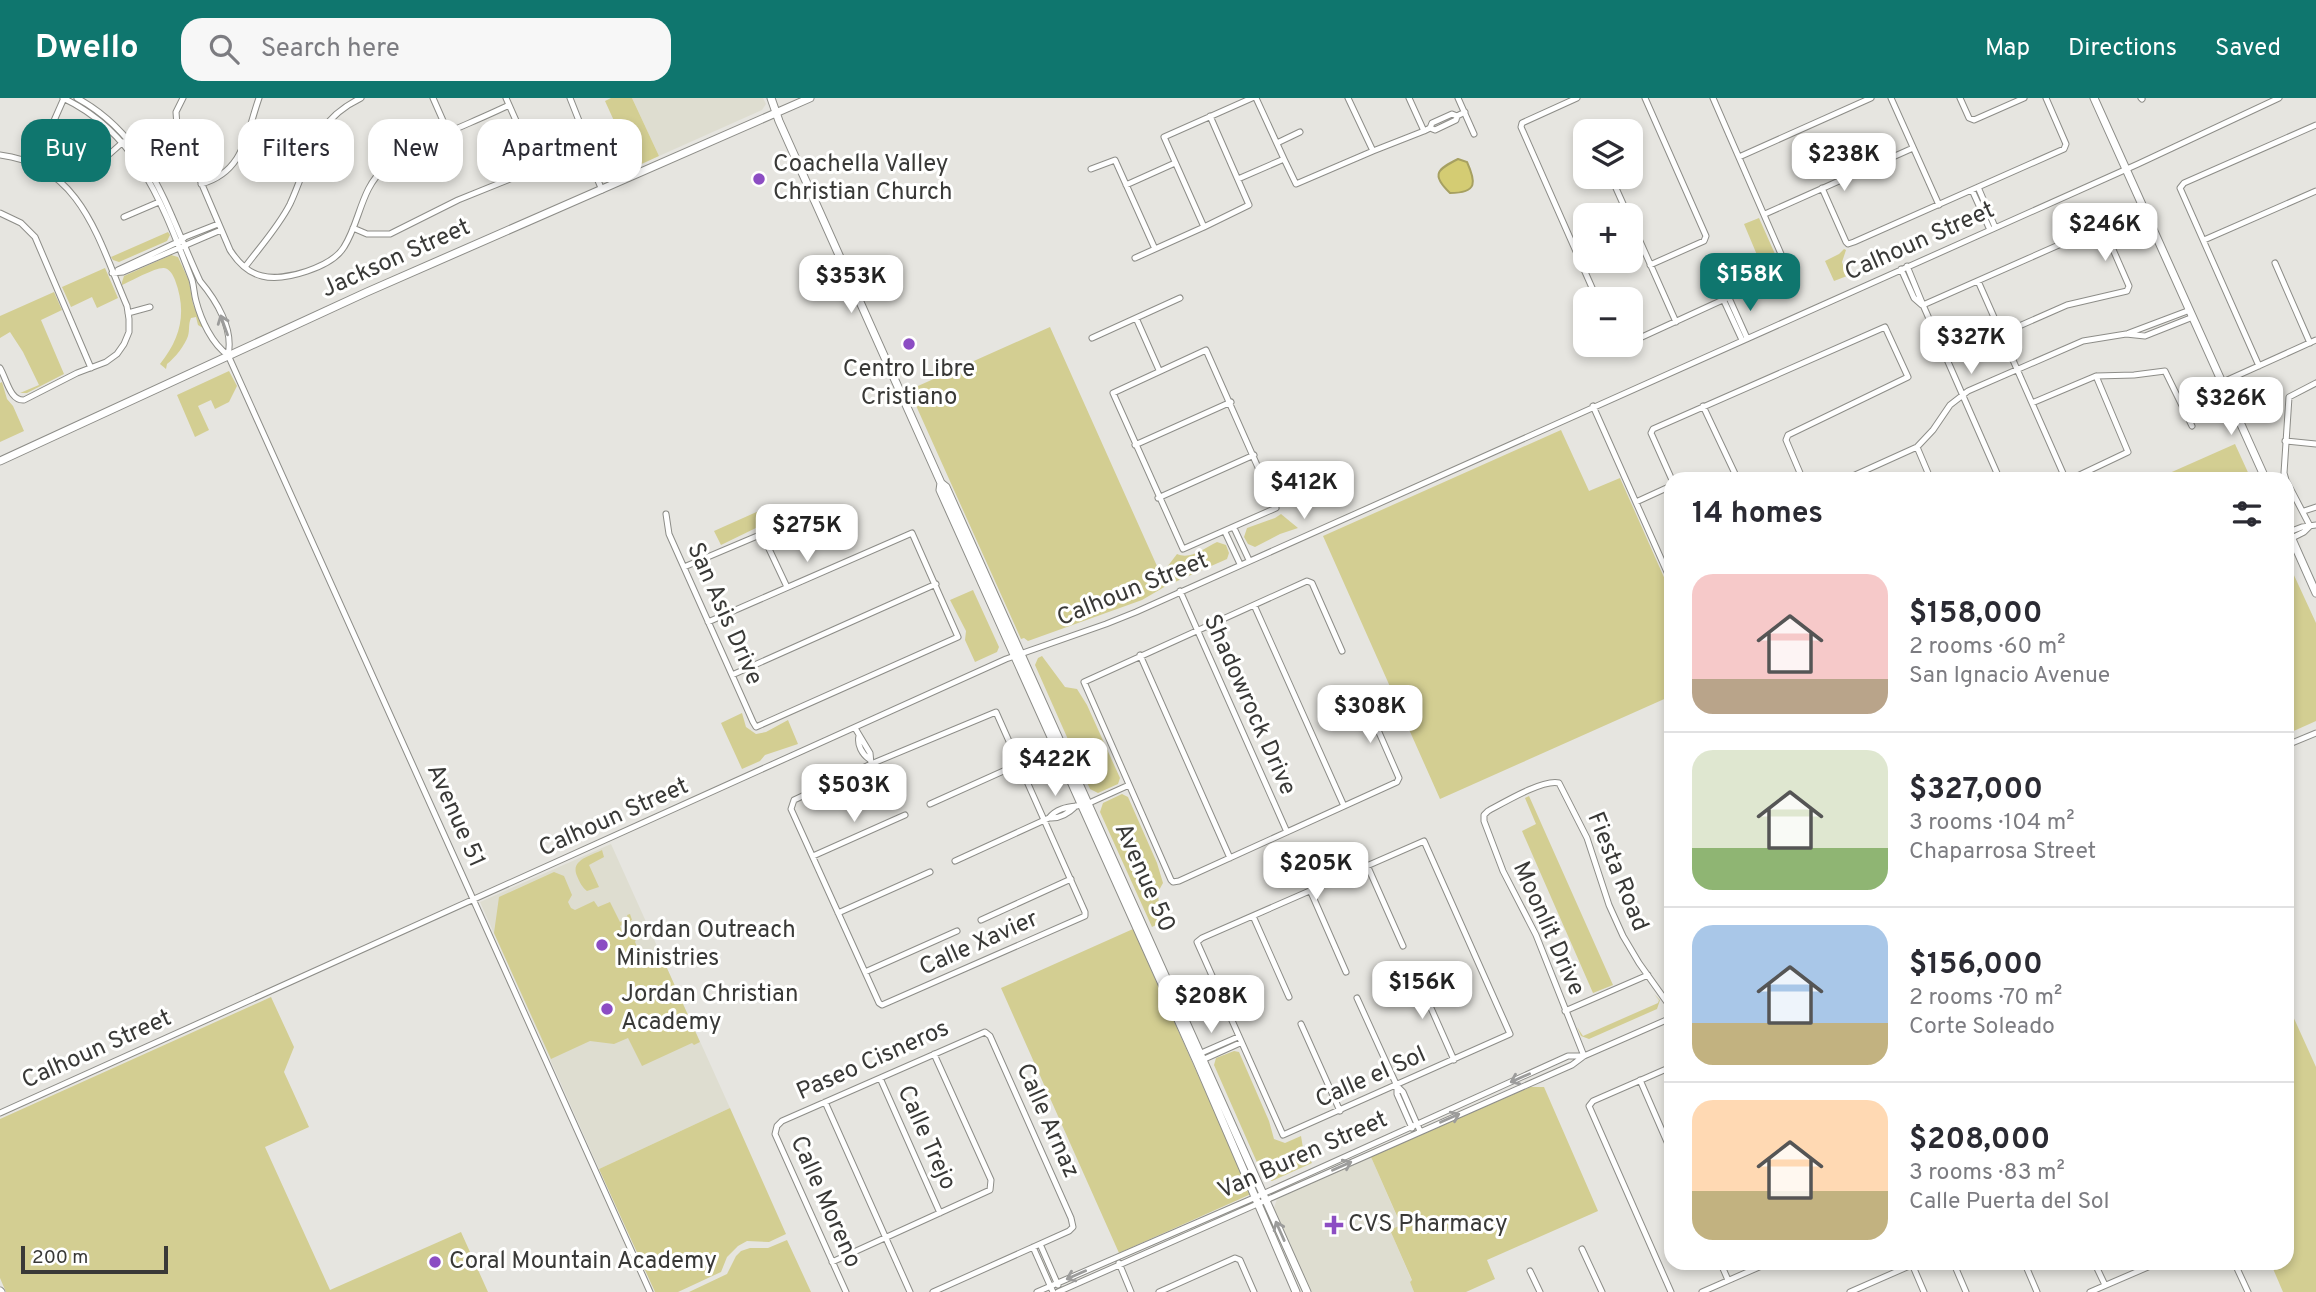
<!DOCTYPE html>
<html lang="en">
<head>
<meta charset="utf-8">
<style>
  :root { --surface:#fff; --page:#f7f7f7; --text:#2b2b33; --muted:#7c7c81; --line:#e1e1e2; --accent:#0f766e }
  body { margin:0; font-family:Overpass,sans-serif; background:var(--page); color:var(--text); height:100vh; display:flex; flex-direction:column; font-size:26px; white-space:nowrap }
  * { box-sizing:border-box; margin:0 }
  p { font-size:23px; color:var(--muted) }
  .icon { flex:none; width:38px; height:38px; fill:none; stroke:currentColor; stroke-width:2; stroke-linecap:round; stroke-linejoin:round }
  .map { position:relative; flex:1; overflow:hidden }
  .side { position:absolute; left:1664px; top:374px; width:630px; height:798px; display:flex; flex-direction:column; background:var(--surface); border-radius:21px; box-shadow:0 4px 10px #0003 }
  .side>* { flex:none }
  .top-card { position:absolute; left:21px; top:21px; width:665px; height:63px; display:flex; gap:14px }
  .controls { position:absolute; left:1573px; top:21px; display:grid; gap:14px }
  .controls a { display:grid; place-items:center; width:70px; height:70px; border-radius:14px; background:var(--surface); box-shadow:0 4px 10px #0003; font-size:35px }
  .scale { position:absolute; left:21px; bottom:18px; width:147px; box-sizing:border-box; padding-left:7px; border:4px solid #393937; border-top:0; font-size:19px; line-height:24px; white-space:nowrap; color:#393937; -webkit-text-stroke:5px #fffffe; paint-order:stroke }
  .price { position:absolute; translate:-50% -60px; padding:0 16px; border-radius:14px; background:#fff; color:#222; font-size:23px; line-height:46px; filter:drop-shadow(0 2px 4px #0008) }
  .price::after { content:''; position:absolute; left:50%; top:42px; width:21px; height:16px; margin-left:-10px; background:inherit; clip-path:polygon(0 0,100% 0,50% 100%) }
  .price.on { background:var(--accent); color:#fff }
  ul { padding:0; list-style:none }
  li { display:flex; align-items:center; gap:21px; height:175px; padding:0 28px }
  li+li { border-top:2px solid var(--line) }
  li span { display:grid; place-items:center; flex:none; width:196px; height:140px; border-radius:21px; color:#555 }
  li>.icon { margin-inline-start:auto }
  span .icon { width:84px; height:84px; fill:#fffc; stroke-width:1 }
  li b { font-size:30px }
  h2 { display:flex; justify-content:space-between; align-items:center; height:84px; padding:0 28px; font-size:30px }
  .tag { padding:0 24px; border-radius:21px; background:var(--surface); box-shadow:0 4px 10px #0003; font-size:24px; line-height:63px }
  .tag.on { background:var(--accent); color:#fff }
  header { display:flex; align-items:center; gap:42px; box-sizing:border-box; height:98px; padding:0 35px; background:var(--accent); color:#fff }
  header strong { font-size:33px }
  nav { display:flex; gap:38px; margin-inline-start:auto; font-size:24px }
  .search { width:490px; height:63px; background:var(--page); display:flex; align-items:center; gap:18px; box-sizing:border-box; padding:0 24px; border-radius:21px; color:var(--muted); font-size:26px }
  .map>svg:first-child { display:block }
</style>
</head>
<body>
<header>
<strong>Dwello</strong>
<div class="search"><svg class="icon" aria-label="search" viewBox="0 0 24 24"><circle cx="10" cy="10" r="6"/><path d="M15 15l6 6"/></svg>Search here</div>
<nav><a>Map</a><a>Directions</a><a>Saved</a></nav>
</header>
<div class="map">
<svg width="2316" height="1194" viewBox="0 0 2316 1194">
  <rect width="100%" height="100%" fill="#e6e5e0"/>
  <path fill="#deddd0" d="M632,0h131l3,6 -4,6 -103,46z
    M611,746l119,264 -131,61 -119,-267z
    M1371,1059l30,69 -11,4 22,51 -2,1 4,10h-103l-37,-84 3,-9z"/>
  <path fill="#d3ce92" d="M611,0h21l27,58 -24,11 -30,-66z
    M1759,120l20,45 -2,5 -12,6 -21,-50z
    M168,134l2,3 -3,6 -48,21 -6,-2 -2,-3z
    M1844,151l2,1 -4,12 5,14 -13,5 -9,-20 14,-7z
    M171,157l7,2 11,24 4,23 10,24 -5,-3 -2,-8 -5,1c-3,7 -1,11 -3,18 -3,9 -13,22 -21,28l-1,5 -6,-5c21,-26 27,-52 15,-84 -2,-5 -5,-11 -11,-12 -8,-1 -33,13 -42,17v-3l2,-6z
    M105,170l13,30 -21,10 -5,-11 -21,10 -9,-20z
    M54,194l8,18 -21,10 23,54 -37,19h-7l19,-8 -16,-33 -13,-20 -10,6v-22z
    M1050,229l111,248 16,-21c14,6 27,-6 40,-12l9,3 3,8 -2,6 -61,27 -24,14 -114,41 -4,-3 -3,1 -112,-249z
    M229,273l8,15 -8,16 -14,7 -4,-9 -13,6 11,24 -14,7 -18,-42z
    M2,284l5,17 6,7 11,25 -24,11v-59z
    M1561,332l28,61 31,-13 51,115v103l-231,103 -117,-263z
    M2235,346l16,35h-95z
    M761,412l-1,16 -39,19 -7,-14z
    M1281,416l17,14 -18,6 -25,13 -7,-3 -4,-7 3,-9 28,-10z
    M2287,462l29,63v98l-29,13z
    M973,492l26,57 -2,5 -22,10 -10,-22 1,-9 -16,-31z
    M1042,558l23,31 12,2 10,16 33,73 -2,6 -20,9 -8,-4 -55,-124 3,-7z
    M742,615l4,14 10,7 10,-2 22,-12 10,24 -33,11 -5,6 -18,8 -21,-46z
    M1122,696l6,3 29,66 6,20 -5,9 2,31 -8,4 -52,-115 3,-9z
    M1529,698l84,189 -20,8 -71,-162 14,-7 -11,-26z
    M602,752l2,7 -15,8 10,22 -12,4c-5,-4 -7,-8 -10,-15 -7,-16 13,-20 25,-26z
    M554,774l10,4 8,19 -4,7 3,6 4,2 19,-9 4,6 12,-5 10,20 8,-4 -1,-3 3,-1 2,6 -12,6 2,5 14,-7 3,7 -4,11 10,22 17,-7 38,85 -6,3 -2,-2 -50,23 -14,-28 -14,6 -24,-3 -39,18 -57,-126 5,-36z
    M1133,831l118,265 -132,59 -118,-265z
    M1654,896l6,6 -3,9 -68,30 -8,-3 -4,-9 6,9 75,-33 1,-3z
    M271,899l23,50 -10,25 25,55 -44,20 65,143 131,-58 27,60h-482l-6,-14v-159z
    M2287,905l29,64v225h-33l-12,-28h16z
    M1234,953l5,1 30,69 5,18 11,4 16,-7 2,12 9,15 -40,18 -9,-5 -49,-111 2,-7z
    M1530,989h14l54,124 -111,49 8,19 -29,13h-52l-4,-10 2,-2 -22,-50 11,-5 -30,-68z
    M730,1010l56,126 -17,8 -22,-1 -9,5 -11,11 -6,15 -43,20h-23l-56,-123z
    M787,1142l24,52h-122l38,-18 9,-18 5,-5 9,-3h18z"/>
  <path fill="#d4cc73" stroke="#a6a061" stroke-width="2" d="M1458,61l9,3c9,20 11,31 -17,31 -20,-19 -12,-24 8,-34z"/>
  <g fill="none" stroke-linecap="round" stroke-linejoin="round">
    <g stroke="#8d8d88" stroke-width="7">
      <path id="minor" d="M63,0c76,36 100,108 129,182 2,7 2,14 4,21 5,19 16,43 32,54
        M77,0c73,40 90,112 123,183 16,19 34,48 28,74
        M183,0l-7,14 1,14 53,124c7,11 18,23 32,26 22,6 70,-9 82,-29 16,-25 17,-60 41,-79 36,-28 84,-43 124,-63
        M433,0l15,34
        M506,0l31,70
        M1348,0l25,53 51,-20
        M1409,0l15,33 6,-3 5,2 21,-10 1,-4
        M1458,0l16,36
        M1577,0l-55,25 -1,4 76,172
        M1645,0l61,138 -2,5 -54,24
        M1891,0l48,107
        M1960,0l9,20 5,2 50,-22
        M2141,0l1,1
        M1210,18l39,89 -45,22 -40,-90 88,-39
        M1430,30l2,-5 20,-9 5,2 8,-4
        M49,34l15,-34
        M1277,45l23,-11
        M584,50l18,42
        M0,57c82,10 99,87 127,151l2,13v13l-5,12 -7,10 -11,8 -29,11 -53,27c-14,1 -17,-20 -24,-32
        M1739,59l132,-59
        M1284,61l12,25 77,-33
        M95,69l28,-25
        M1091,71l24,-9 40,89 49,-22
        M1611,79l17,38
        M1238,81l46,-20 -28,-61
        M201,86c43,-12 45,-49 58,-86
        M1126,87l49,-22
        M1978,89l17,40
        M1822,90l24,54 2,2 6,-2 210,-93 2,-5 -20,-46
        M1972,92l18,40
        M0,115l21,10 14,14 56,131
        M1765,116l148,-66
        M124,119l35,-15
        M1631,123l45,101
        M353,130l14,6h23l68,-34 124,-50 5,-9 -17,-43
        M2204,142l112,-49
        M1135,160l20,-9
        M2275,165l35,80
        M1907,168l16,39 77,175
        M245,169c15,-20 34,-41 45,-63 21,-45 21,-82 71,-106
        M1901,171l13,29 8,7
        M118,172l64,-30 3,-3 33,-13
        M112,175l11,-1 98,-42
        M1978,183l88,199
        M1729,200l18,40
        M1724,203l18,39
        M1923,207l172,-76 7,-2 2,2 25,57 -2,5 -60,14 -66,29
        M128,215l22,-6
        M1136,220l23,52
        M2129,235l61,-23
        M1092,240l88,-40
        M1631,244l157,-72 -75,-172
        M1618,247h7
        M1206,252l70,158 -93,41 -70,-156z
        M228,257l422,937
        M2259,268l-79,-178 4,-5 132,-58
        M2223,284l93,-42
        M2032,305l64,-27 38,-1 31,-4 27,55
        M1593,308l78,175
        M1703,308l35,74
        M2285,343l31,3
        M1135,347l96,-43
        M1917,349l14,33
        M1672,382l-21,-47 2,-4 232,-102 23,50 -120,58 -2,5 17,40
        M1844,382l73,-33 16,-17 17,-25 18,-14 115,-50 43,-7 19,2 48,-19
        M2069,382l59,-28 -32,-76
        M2286,382l-2,-7 5,-76 27,-14
        M2287,384l23,44
        M1158,400l96,-43
        M1636,404l35,-16
        M2304,413l12,-4
        M666,416l3,20 84,188 3,5 202,-90 -46,-104 -204,89
        M1234,430l15,32
        M1225,434l15,32
        M2289,434l13,-5 14,-2
        M2292,440l12,-6 6,-6
        M684,469l78,-33 25,53
        M1180,493l107,241
        M1254,507l90,201
        M1342,553l-30,-68 -5,-2 -223,101 87,198 2,2 6,-1 218,-99 2,-4 -32,-73
        M1140,557l90,203
        M732,577l204,-91
        M996,614l89,200v4l-203,89 -3,-2 -88,-194 3,-9 77,-36z
        M855,630l15,25 1,11
        M859,638c-2,9 3,18 10,23
        M2287,647l29,-12
        M930,706l89,-40
        M1087,706l42,-19
        M1049,720c7,-9 17,-11 28,-12
        M1424,743l86,193 -227,101 -86,-193 5,-4z
        M813,758l92,-41
        M955,763l94,-43c11,1 19,-4 27,-12
        M1367,767l36,81
        M1310,792l36,82
        M838,815l92,-41
        M1253,818l36,81
        M981,822l90,-41
        M865,874l92,-41
        M1415,874l39,88
        M1357,900l40,88 6,6 17,39
        M1565,913l83,-36
        M1301,926l39,87
        M1199,956l39,-17
        M1584,958l-48,-121 -33,-64 -19,-50v-6l4,-4c15,-8 55,-32 71,-28l28,55 22,67 14,31 16,27 32,45
        M1200,963l40,-18
        M880,980l60,135
        M1640,982l31,71
        M1397,988v8l15,34
        M825,1004l85,190
        M0,1015l1006,-454 100,-35 30,-12 1002,-448 141,-66
        M1040,1146l18,41
        M1033,1149l20,45
        M1582,1151l20,43
        M832,1164l158,-72 1,-10 -57,-126
        M1119,1165l12,29
        M1721,1166l7,16
        M1912,1166l12,28
        M1954,1166l12,28
        M2025,1166l12,28
        M2095,1166l10,21
        M2235,1166l13,28
        M1530,1173l10,21
        M846,1194l-71,-158 2,-8 5,-5 203,-89 5,4 81,182 2,9 -4,4 -136,61
        M1037,1194l219,-95 312,-141h16
        M1058,1194l514,-227 12,-9 87,-38
        M1159,1194l76,-34 5,2 14,32
        M1671,1194l-82,-186 4,-5 78,-34
        M1702,1194l64,-28
        M1850,1194l64,-28
        M2090,1194l65,-28"/>
    </g>
    <g stroke="#8d8d88" stroke-width="9">
      <path id="major" d="M771,0l8,23 162,362 5,4 361,805
        M2094,0l172,382
        M0,363l367,-169 443,-194
        M941,385l-1,7 257,572 99,230
        M2287,430l29,65
        M0,1193l1,1"/>
    </g>
    <use href="#minor" stroke="#fff" stroke-width="5"/>
    <use href="#major" stroke="#fff" stroke-width="7"/>
  </g>
  <defs><path id="oneway-shaft" d="M-6 0H5M1.5-3L5.5 0L1.5 3" fill="none" stroke-width="1.6" stroke-linecap="round" stroke-linejoin="round" transform="scale(1.75)"/></defs>
  <g stroke="#9c9c9b">
    <use href="#oneway-shaft" transform="translate(224 227) rotate(-110)"/>
    <use href="#oneway-shaft" transform="translate(1520 980) rotate(156)"/>
    <use href="#oneway-shaft" transform="translate(1450 1020) rotate(-24)"/>
    <use href="#oneway-shaft" transform="translate(1342 1068) rotate(-24)"/>
    <use href="#oneway-shaft" transform="translate(1280 1133) rotate(-114)"/>
    <use href="#oneway-shaft" transform="translate(1076 1177) rotate(156)"/>
  </g>
  <g fill="#8c4dc3" stroke="#fffffe" stroke-width="2.5">
    <circle cx="759" cy="81" r="7"/>
    <circle cx="909" cy="246" r="7"/>
    <circle cx="602" cy="847" r="7"/>
    <circle cx="607" cy="911" r="7"/>
    <path d="M1330.5 1116.5h7v7h7v7h-7v7h-7v-7h-7v-7h7z"/>
    <circle cx="435" cy="1164" r="7"/>
  </g>
  <g text-anchor="middle" dominant-baseline="central" stroke-width="6" stroke-linejoin="round" paint-order="stroke">
    <g font-size="24" fill="#393937" stroke="#fffffe" text-anchor="start">
      <text x="773" y="67">Coachella Valley<tspan x="773" dy="28">Christian Church</tspan></text>
      <text x="909" y="272" text-anchor="middle">Centro Libre<tspan x="909" dy="28">Cristiano</tspan></text>
      <text x="616" y="833">Jordan Outreach<tspan x="616" dy="28">Ministries</tspan></text>
      <text x="621" y="897">Jordan Christian<tspan x="621" dy="28">Academy</tspan></text>
      <text x="1348" y="1127">CVS Pharmacy</text>
      <text x="449" y="1164">Coral Mountain Academy</text>
    </g>
    <g font-size="24" fill="#393937" stroke="#fffffe">
      <text transform="translate(1920 144) rotate(-24)">Calhoun Street</text>
      <text transform="translate(396 161) rotate(-24)">Jackson Street</text>
      <text transform="translate(1133 492) rotate(-22)">Calhoun Street</text>
      <text transform="translate(724 516) rotate(66)">San Asis Drive</text>
      <text transform="translate(1249 607) rotate(66)">Shadowrock Drive</text>
      <text transform="translate(455 718) rotate(66)">Avenue 51</text>
      <text transform="translate(614 720) rotate(-24)">Calhoun Street</text>
      <text transform="translate(1617 774) rotate(68)">Fiesta Road</text>
      <text transform="translate(1144 780) rotate(66)">Avenue 50</text>
      <text transform="translate(1548 831) rotate(66)">Moonlit Drive</text>
      <text transform="translate(979 846) rotate(-24)">Calle Xavier</text>
      <text transform="translate(97 952) rotate(-24)">Calhoun Street</text>
      <text transform="translate(873 963) rotate(-24)">Paseo Cisneros</text>
      <text transform="translate(1371 980) rotate(-24)">Calle el Sol</text>
      <text transform="translate(1047 1023) rotate(66)">Calle Arnaz</text>
      <text transform="translate(926 1040) rotate(66)">Calle Trejo</text>
      <text transform="translate(1303 1058) rotate(-24)">Van Buren Street</text>
      <text transform="translate(825 1104) rotate(66)">Calle Moreno</text>
    </g>
  </g>
</svg>
<div class="controls">
<a><svg class="icon" aria-label="layers" viewBox="0 0 24 24"><path d="M12 4l9 5-9 5-9-5zM3 14l9 5 9-5"/></svg></a>
<a>+</a>
<a>−</a>
</div>
<div class="scale">200 m</div>
<b class="price" style="left:1844px;top:95px">$238K</b>
<b class="price" style="left:2105px;top:165px">$246K</b>
<b class="price on" style="left:1750px;top:215px">$158K</b>
<b class="price" style="left:851px;top:217px">$353K</b>
<b class="price" style="left:1971px;top:278px">$327K</b>
<b class="price" style="left:2231px;top:339px">$326K</b>
<b class="price" style="left:1304px;top:423px">$412K</b>
<b class="price" style="left:807px;top:466px">$275K</b>
<b class="price" style="left:1370px;top:647px">$308K</b>
<b class="price" style="left:1055px;top:700px">$422K</b>
<b class="price" style="left:854px;top:726px">$503K</b>
<b class="price" style="left:1316px;top:804px">$205K</b>
<b class="price" style="left:1422px;top:923px">$156K</b>
<b class="price" style="left:1211px;top:937px">$208K</b>
<div class="top-card">
<a class="tag on">Buy</a>
<a class="tag">Rent</a>
<a class="tag">Filters</a>
<a class="tag">New</a>
<a class="tag">Apartment</a>
</div>
<section class="side">
<h2>14 homes<svg class="icon" aria-label="filters" viewBox="0 0 24 24"><path d="M4 7h16M4 17h16"/><circle cx="9" cy="7" r="2"/><circle cx="15" cy="17" r="2"/></svg></h2>
<ul>
<li><span style="background:linear-gradient(#f6c9c9 75%,#b9a48a 0)"><svg class="icon" aria-label="home" viewBox="0 0 24 24"><path d="M3 11l9-7 9 7M6 9v11h12V9"/></svg></span><div><b>$158,000</b><p>2 rooms · 60 m²</p><p>San Ignacio Avenue</p></div></li>
<li><span style="background:linear-gradient(#dfe7d0 70%,#8fb573 0)"><svg class="icon" aria-label="home" viewBox="0 0 24 24"><path d="M3 11l9-7 9 7M6 9v11h12V9"/></svg></span><div><b>$327,000</b><p>3 rooms · 104 m²</p><p>Chaparrosa Street</p></div></li>
<li><span style="background:linear-gradient(#a9c7e8 70%,#c2b280 0)"><svg class="icon" aria-label="home" viewBox="0 0 24 24"><path d="M3 11l9-7 9 7M6 9v11h12V9"/></svg></span><div><b>$156,000</b><p>2 rooms · 70 m²</p><p>Corte Soleado</p></div></li>
<li><span style="background:linear-gradient(#ffd9b3 65%,#c2b280 0)"><svg class="icon" aria-label="home" viewBox="0 0 24 24"><path d="M3 11l9-7 9 7M6 9v11h12V9"/></svg></span><div><b>$208,000</b><p>3 rooms · 83 m²</p><p>Calle Puerta del Sol</p></div></li>
</ul>
</section>
</div>
</body>
</html>
